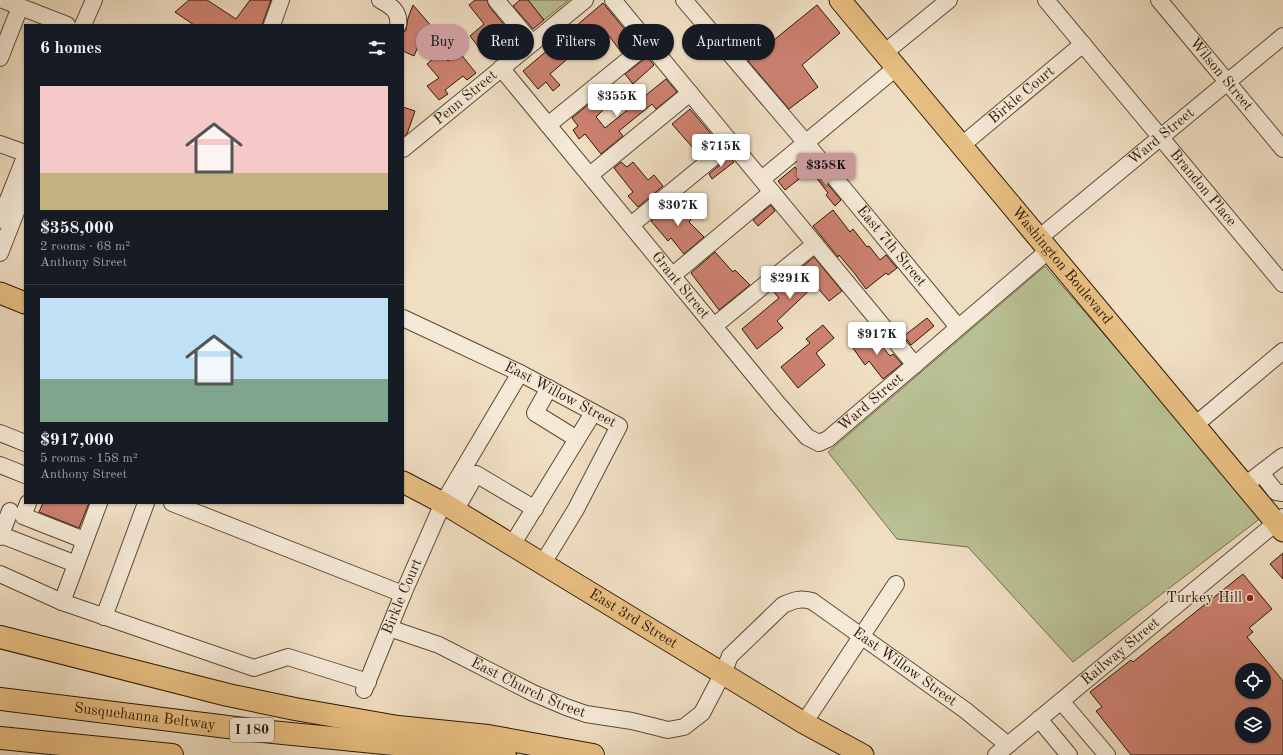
<!DOCTYPE html>
<html lang="en">
<head>
<meta charset="utf-8">
<style>
  :root { --surface:#171b24; --page:#242831; --text:#f1f3f6; --muted:#9ea1a6; --line:#363941; --accent:#c59692 }
  body { margin:0; font-family:"Old Standard TT",serif; background:var(--page); color:var(--text); height:100vh; display:flex; flex-direction:column; font-size:15px; white-space:nowrap }
  * { box-sizing:border-box; margin:0 }
  p { font-size:13px; color:var(--muted) }
  .icon { flex:none; width:22px; height:22px; fill:none; stroke:currentColor; stroke-width:2; stroke-linecap:round; stroke-linejoin:round }
  .map { position:relative; flex:1; overflow:hidden }
  .sheet { position:absolute; left:24px; top:24px; width:380px; height:480px; display:flex; flex-direction:column; background:var(--surface); border-radius:0px; box-shadow:0 1px 3px #0004 }
  .sheet>* { flex:none }
  .hud { position:absolute; left:416px; top:24px; width:380px; height:36px; display:flex; gap:8px }
  .tools { position:absolute; left:1235px; top:663px; display:grid; gap:8px }
  .tools a { display:grid; place-items:center; width:36px; height:36px; border-radius:50%; background:var(--surface); box-shadow:0 1px 3px #0004; font-size:20px }
  .price { position:absolute; translate:-50% -34px; padding:0 9px; border-radius:4px; background:#fff; color:#222; font-size:13px; line-height:26px; filter:drop-shadow(0 1px 2px #0008) }
  .price::after { content:''; position:absolute; left:50%; top:24px; width:12px; height:9px; margin-left:-6px; background:inherit; clip-path:polygon(0 0,100% 0,50% 100%) }
  .price.on { background:var(--accent); color:#111 }
  ul { padding:0; list-style:none }
  li { display:grid; align-content:center; gap:8px; height:212px; padding:0 16px }
  li+li { border-top:1px solid var(--line) }
  li span { display:grid; place-items:center; height:124px; border-radius:0px; color:#555 }
  li>.icon { margin-inline-start:auto }
  span .icon { width:72px; height:72px; fill:#fffc; stroke-width:1 }
  li b { font-size:17px }
  h2 { display:flex; justify-content:space-between; align-items:center; height:48px; padding:0 16px; font-size:17px }
  .pill { padding:0 14px; border-radius:18px; background:var(--surface); box-shadow:0 1px 3px #0004; font-size:14px; line-height:36px }
  .pill.on { background:var(--accent); color:#111 }
  .map>svg:first-child { display:block }
</style>
</head>
<body>
<div class="map">
<svg width="1283" height="755" viewBox="0 0 1283 755">
  <rect width="100%" height="100%" fill="#f0dec3"/>
  <filter id="stains"><feTurbulence type="fractalNoise" baseFrequency=".005" numOctaves="4"/><feColorMatrix values="0 0 0 0 .2 0 0 0 0 .09 0 0 0 0 .02 0 0 0 .5 -.17"/></filter>
  <radialGradient id="worn" r=".72"><stop offset=".6" stop-color="#630" stop-opacity="0"/><stop offset="1" stop-color="#630" stop-opacity=".3"/></radialGradient>
  <path fill="#b9c194" stroke="#726c4c" d="M528,0h41l-25,20z
    M1045,266l217,251 -189,145 -105,-115 -71,-8 -69,-87z"/>
  <path fill="#cd8171" stroke="#2c1803" fill-rule="evenodd" d="M189,0h18l29,19 14,-19h21l-9,25h-68l-19,-13z
    M475,0h12l2,6 25,31 -27,21 -17,-22 14,-12 -15,-19z
    M520,0h8l16,20 -11,9 -20,-23z
    M603,3l32,39 -13,11 -13,-17 -16,11 -3,-3 -14,13 -3,-3 -23,20 10,11 -7,6 -7,-9 -8,7 -15,-18z
    M413,5l20,23 -3,9 -7,-2 -9,21 -11,-5v-18l3,-3 2,-12z
    M817,5l23,28 -38,32 16,22 -29,22 -41,-48z
    M441,52l7,9 11,-9 17,21 -9,7 -4,-4 -18,14 3,4 -9,6 -12,-14 12,-8 -12,-14z
    M647,57l7,8 -21,19 -8,-10z
    M666,79l11,13 -21,17 -4,-5 -33,27 4,5 -22,18 -16,-20 -6,5 -6,-9 5,-4 -6,-8 23,-19 8,11 -7,7 9,11z
    M403,107l12,4 -8,23 -4,3z
    M690,109l28,33 -18,14 -28,-32z
    M729,157l5,5 -22,17 -3,-5z
    M621,162l6,5 6,-5 15,18 6,-5 9,11 -25,21 -10,-11 5,-4 -19,-24z
    M810,163l31,37 -6,6 -9,-11 2,-2 -21,-28z
    M795,167l8,9 -18,14 -7,-9z
    M678,199l5,7 -2,2 10,12 -2,2 15,15 -20,17 -13,-16 -3,3 -17,-20z
    M771,205l4,6 -17,15 -5,-6z
    M833,210l17,22 3,-3 14,18 2,-1 11,14 6,-5 11,13 -9,7 -2,-2 -20,16 -11,-15 -16,-19 -1,2 -25,-31z
    M715,252l18,20 2,-2 15,15 -31,25 -28,-37z
    M814,257l28,34 -13,10 -14,-16 -38,36 6,7 -26,21 -15,-20 37,-31 -6,-7z
    M927,318l7,8 -23,19 -7,-9z
    M823,325l11,13 -18,15 9,12 -27,23 -17,-21 29,-24 -4,-4z
    M872,334l18,22 3,-2 9,10 -19,15 -14,-18 -4,4 -12,-17z
    M43,503h46l-10,25 -40,-16z
    M1283,553v26l-13,-15z
    M1243,574l29,35 -23,19 4,4 -6,5 36,44v74h-152l-35,-44 6,-4 -12,-15 41,-32 2,2zM1242,670h22v22h-22zM1242,714h22v22h-22z"/>
  <g fill="none" stroke-linecap="round" stroke-linejoin="round">
    <g stroke="#5d4a33" stroke-width="18">
      <g id="minor">
        <path d="M3,0l64,25"/>
        <path d="M380,0c11,6 20,11 18,25"/>
        <path d="M496,0l36,43"/>
        <path d="M613,0l302,365"/>
        <path id="s1" d="M684,0l122,143 152,184"/>
        <path id="s2" d="M1046,0l237,284"/>
        <path id="s3" d="M1159,0l124,149"/>
        <path d="M83,25l11,-25"/>
        <path d="M272,25l9,-25"/>
        <path d="M884,53l65,-53"/>
        <path d="M0,58l20,-51"/>
        <path id="s4" d="M501,68l277,336 29,33 12,6 9,-4 221,-189"/>
        <path d="M548,125l101,-82"/>
        <path d="M0,144l25,9"/>
        <path id="s5" d="M962,145l121,-101"/>
        <path id="s6" d="M403,149l182,-149"/>
        <path d="M590,175l100,-82"/>
        <path d="M762,179l135,-112"/>
        <path d="M0,220l25,-63"/>
        <path d="M631,225l100,-82"/>
        <path id="s7" d="M1039,238l244,-202"/>
        <path d="M0,253l25,-64"/>
        <path d="M673,275l99,-83"/>
        <path id="s8" d="M403,318l117,55 99,53 -43,83 -33,54"/>
        <path d="M714,326l101,-82"/>
        <path d="M549,388l-14,25 42,26"/>
        <path d="M1195,425l88,-74"/>
        <path d="M0,433l25,10"/>
        <path d="M0,465l25,10"/>
        <path d="M1261,473l15,19 7,1"/>
        <path d="M1245,485l38,-29"/>
        <path d="M28,503l-5,13 61,24"/>
        <path d="M172,503l231,91"/>
        <path d="M455,511l21,-37 59,35"/>
        <path d="M1,535l75,29"/>
        <path d="M0,537l10,-26"/>
        <path d="M512,545l81,-132"/>
        <path d="M0,574l62,28 192,66 34,-11 80,25"/>
        <path d="M62,602l37,-99"/>
        <path d="M104,617l42,-114"/>
        <path id="s9" d="M389,628l50,17 94,48 33,14 20,7 46,7 36,9 16,-3 18,-14 21,-40 7,-17 53,-51c11,-5 17,-7 29,-4l153,109 43,35"/>
        <path id="s10" d="M364,690l39,-96 40,-91 77,-130"/>
        <path d="M1061,701l46,54"/>
        <path d="M1039,719l30,36"/>
        <path d="M804,723l92,-139"/>
        <path id="s11" d="M996,755l287,-238"/>
      </g>
    </g>
    <g stroke="#2c1803" stroke-width="23">
      <g id="major">
        <path id="s12" d="M840,0l443,531"/>
        <path d="M0,293l25,10"/>
        <path id="s13" d="M403,482l40,21 361,220 59,32"/>
      </g>
    </g>
    <g stroke="#2c1803" stroke-width="24">
      <g id="highway">
        <path d="M0,637l228,58 67,14 103,18 90,9 105,19"/>
        <path id="s14" d="M0,699l252,31 253,25"/>
        <path d="M0,738l172,17"/>
      </g>
    </g>
    <use href="#minor" stroke="#f5ead8" stroke-width="16"/>
    <use href="#major" stroke="#e8bf82" stroke-width="21"/>
    <use href="#highway" stroke="#e8bf82" stroke-width="22"/>
  </g>
  <circle fill="#8f2418" stroke="#f5ead8" stroke-width="1.5" cx="1250" cy="598" r="4"/>
  <g text-anchor="middle" dominant-baseline="central" stroke-width="3" stroke-linejoin="round" paint-order="stroke">
    <rect fill="#f5ead8" stroke="#685743" stroke-width="1" x="230" y="718" width="44" height="24" rx="3"/>
    <g font-size="14" font-weight="bold" fill="#2c1803">
      <text x="252" y="730">I 180</text>
    </g>
    <g font-size="15" fill="#2c1803" stroke="#f5ead8">
      <text stroke="none"><textPath href="#s3" startOffset="97">Wilson Street</textPath></text>
      <text stroke="none"><textPath href="#s5" startOffset="78">Birkle Court</textPath></text>
      <text stroke="none"><textPath href="#s6" startOffset="81">Penn Street</textPath></text>
      <text stroke="none"><textPath href="#s7" startOffset="159">Ward Street</textPath></text>
      <text stroke="none"><textPath href="#s2" startOffset="245">Brandon Place</textPath></text>
      <text stroke="none"><textPath href="#s1" startOffset="322">East 7th Street</textPath></text>
      <text stroke="none"><textPath href="#s12" startOffset="346">Washington Boulevard</textPath></text>
      <text stroke="none"><textPath href="#s4" startOffset="282">Grant Street</textPath></text>
      <text stroke="none"><textPath href="#s8" startOffset="175">East Willow Street</textPath></text>
      <text stroke="none"><textPath href="#s4" startOffset="559">Ward Street</textPath></text>
      <text stroke="none"><textPath href="#s10" startOffset="101">Birkle Court</textPath></text>
      <text stroke="none"><textPath href="#s13" startOffset="268">East 3rd Street</textPath></text>
      <text stroke="none"><textPath href="#s11" startOffset="162">Railway Street</textPath></text>
      <text stroke="none"><textPath href="#s9" startOffset="619">East Willow Street</textPath></text>
      <text stroke="none"><textPath href="#s9" startOffset="152">East Church Street</textPath></text>
      <text stroke="none"><textPath href="#s14" startOffset="146">Susquehanna Beltway</textPath></text>
    </g>
    <g font-size="15" fill="#2c1803" stroke="#f5ead8" text-anchor="end">
      <text x="1242" y="598">Turkey Hill</text>
    </g>
  </g>
  <rect width="100%" height="100%" filter="url(#stains)"/>
  <rect width="100%" height="100%" fill="url(#worn)"/>
</svg>
<div class="tools">
<a><svg class="icon" aria-label="locate" viewBox="0 0 24 24"><circle cx="12" cy="12" r="6"/><path d="M12 2v4M12 18v4M2 12h4M18 12h4"/></svg></a>
<a><svg class="icon" aria-label="layers" viewBox="0 0 24 24"><path d="M12 4l9 5-9 5-9-5zM3 14l9 5 9-5"/></svg></a>
</div>
<b class="price" style="left:617px;top:118px">$355K</b>
<b class="price" style="left:721px;top:168px">$715K</b>
<b class="price on" style="left:826px;top:187px">$358K</b>
<b class="price" style="left:678px;top:227px">$307K</b>
<b class="price" style="left:790px;top:300px">$291K</b>
<b class="price" style="left:877px;top:356px">$917K</b>
<div class="hud">
<a class="pill on">Buy</a>
<a class="pill">Rent</a>
<a class="pill">Filters</a>
<a class="pill">New</a>
<a class="pill">Apartment</a>
</div>
<section class="sheet">
<h2>6 homes<svg class="icon" aria-label="filters" viewBox="0 0 24 24"><path d="M4 7h16M4 17h16"/><circle cx="9" cy="7" r="2"/><circle cx="15" cy="17" r="2"/></svg></h2>
<ul>
<li><span style="background:linear-gradient(#f6c9c9 70%,#c2b280 0)"><svg class="icon" aria-label="home" viewBox="0 0 24 24"><path d="M3 11l9-7 9 7M6 9v11h12V9"/></svg></span><div><b>$358,000</b><p>2 rooms · 68 m²</p><p>Anthony Street</p></div></li>
<li><span style="background:linear-gradient(#bfe0f5 65%,#7fa58c 0)"><svg class="icon" aria-label="home" viewBox="0 0 24 24"><path d="M3 11l9-7 9 7M6 9v11h12V9"/></svg></span><div><b>$917,000</b><p>5 rooms · 158 m²</p><p>Anthony Street</p></div></li>
</ul>
</section>
</div>
</body>
</html>
